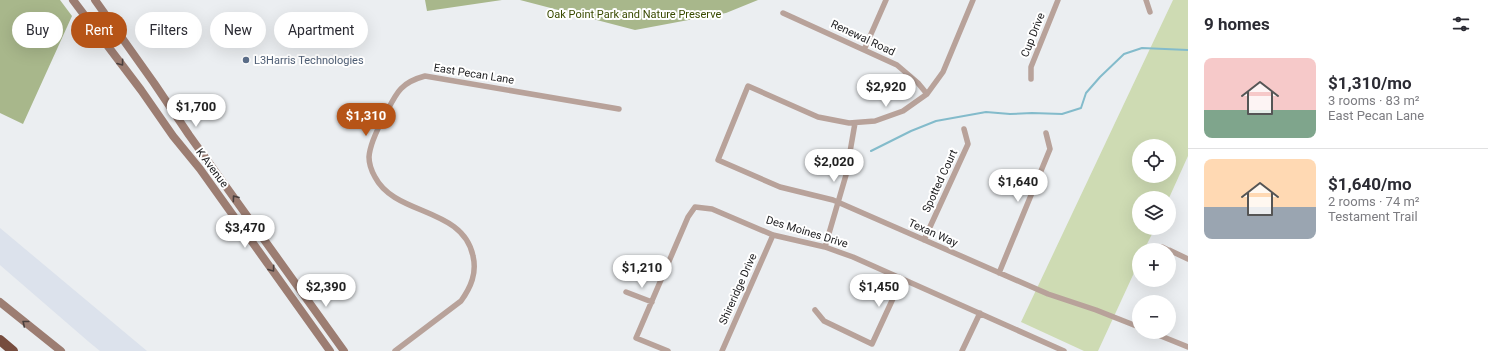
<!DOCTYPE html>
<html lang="en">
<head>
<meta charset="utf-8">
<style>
  :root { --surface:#fff; --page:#f7f7f7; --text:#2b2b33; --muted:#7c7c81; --line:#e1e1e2; --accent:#b65417 }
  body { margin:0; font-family:Roboto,sans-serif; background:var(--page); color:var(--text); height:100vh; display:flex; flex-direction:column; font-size:15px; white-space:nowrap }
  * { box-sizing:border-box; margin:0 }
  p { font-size:13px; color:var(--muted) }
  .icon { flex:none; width:22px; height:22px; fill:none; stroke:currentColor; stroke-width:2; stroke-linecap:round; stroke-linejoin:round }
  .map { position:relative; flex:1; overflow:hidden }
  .panel { display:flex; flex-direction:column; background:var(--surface); width:300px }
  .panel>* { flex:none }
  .hud { position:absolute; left:12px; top:12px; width:380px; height:36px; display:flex; gap:8px }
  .controls { position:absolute; left:1132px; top:139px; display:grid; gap:8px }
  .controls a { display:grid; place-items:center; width:44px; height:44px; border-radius:50%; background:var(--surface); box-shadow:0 4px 16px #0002; font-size:20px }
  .price { position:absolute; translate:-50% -34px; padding:0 9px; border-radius:14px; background:#fff; color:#222; font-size:13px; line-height:26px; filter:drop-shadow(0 1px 2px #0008) }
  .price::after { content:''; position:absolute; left:50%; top:24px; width:12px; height:9px; margin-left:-6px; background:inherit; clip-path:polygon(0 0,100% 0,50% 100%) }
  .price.current { background:var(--accent); color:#fff }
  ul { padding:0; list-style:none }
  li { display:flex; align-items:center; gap:12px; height:100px; padding:0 16px }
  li+li { border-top:1px solid var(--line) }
  li span { display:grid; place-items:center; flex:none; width:112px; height:80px; border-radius:8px; color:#555 }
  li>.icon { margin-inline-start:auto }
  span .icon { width:48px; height:48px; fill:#fffc; stroke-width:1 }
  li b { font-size:17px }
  h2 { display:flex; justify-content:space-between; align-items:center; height:48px; padding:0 16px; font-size:17px }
  .tag { padding:0 14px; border-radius:18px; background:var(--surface); box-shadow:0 4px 16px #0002; font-size:14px; line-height:36px }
  .tag.current { background:var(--accent); color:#fff }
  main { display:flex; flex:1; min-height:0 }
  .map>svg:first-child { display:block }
</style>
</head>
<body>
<main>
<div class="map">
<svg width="1188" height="351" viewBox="0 0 1188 351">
  <rect width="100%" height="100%" fill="#ebeef1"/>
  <path fill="#dce2ec" d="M0,228l147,123h-47l-11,-9 -89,-77z"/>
  <path fill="#cedbb3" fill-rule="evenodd" d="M1173,0h15v156l-19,42h-30v30h16l-11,22h-5v12l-41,89h-14l-63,-29zM1139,146h30v30h-30z"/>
  <path fill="#a8b78b" d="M0,0h60l12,16 -49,108 -23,-11z
    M425,0h77l-75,11z
    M520,0h238l-32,13 -91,17z"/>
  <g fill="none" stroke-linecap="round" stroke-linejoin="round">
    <path stroke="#83bbcb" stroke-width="2" d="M871,151l40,-20 25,-10 50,-9 24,2 22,-1 30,1 19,-6 5,-15 14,-16 24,-23 18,-6 46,2"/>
    <path stroke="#b8a29a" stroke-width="5.5" d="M973,0l-30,72 -16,22 -24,17 -28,10 -26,2 -31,-6 -70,-31 -30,74 62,27 53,13 215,94 48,16 43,17
      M1146,0l4,12
      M783,13l114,52 21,18 9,11
      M864,50l22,-50
      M1031,79v-12l27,-67
      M924,240l44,-96 -4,-15
      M825,247l21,-72 9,-52
      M1162,247l6,3
      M1169,250l19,9
      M999,273l51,-124 -4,-16
      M626,292l26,10
      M815,310l9,11 48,23 30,-65
      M1151,332l37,15
      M395,351l66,-50c10,-14 16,-28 12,-45 -10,-49 -78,-40 -98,-79 -4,-7 -6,-13 -6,-20 1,-14 9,-29 15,-40 12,-23 15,-34 41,-41l194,33
      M668,351l-32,-13 52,-121 7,-10 17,2 61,26 52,12 28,10 211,94
      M722,351l51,-116
      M962,351l18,-38"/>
    <path stroke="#9c7d72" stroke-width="8" d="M73,0l68,90 32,46 27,33 130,182
      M95,0l59,83 35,52 155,216
      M0,302l61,49"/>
    <path stroke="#764c3e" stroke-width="10" d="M0,340l13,11"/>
  </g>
  <defs><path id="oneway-chevron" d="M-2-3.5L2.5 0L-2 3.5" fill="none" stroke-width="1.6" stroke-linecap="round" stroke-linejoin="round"/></defs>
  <g stroke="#4a3f3d">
    <use href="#oneway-chevron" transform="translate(121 63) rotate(53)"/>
    <use href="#oneway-chevron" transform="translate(235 198) rotate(-126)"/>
    <use href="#oneway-chevron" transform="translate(272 269) rotate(54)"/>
    <use href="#oneway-chevron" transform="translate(25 323) rotate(-141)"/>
  </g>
  <circle fill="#5c6f8a" stroke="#fff" stroke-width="1.5" cx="246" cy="60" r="4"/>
  <g text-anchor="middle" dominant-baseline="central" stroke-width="4" stroke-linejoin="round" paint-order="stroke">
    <g font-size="11" fill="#394a01" stroke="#fff">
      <text x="634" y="14">Oak Point Park and Nature Preserve</text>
    </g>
    <g font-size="11" fill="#1e1e20" stroke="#fff">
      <text transform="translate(1033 35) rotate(-68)">Cup Drive</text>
      <text transform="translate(863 38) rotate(25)">Renewal Road</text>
      <text transform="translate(474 74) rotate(9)">East Pecan Lane</text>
      <text transform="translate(212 168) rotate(53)">K Avenue</text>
      <text transform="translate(940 181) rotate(-65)">Spotted Court</text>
      <text transform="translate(807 232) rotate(17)">Des Moines Drive</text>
      <text transform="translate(933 233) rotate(24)">Texan Way</text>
      <text transform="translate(738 289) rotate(-66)">Shireridge Drive</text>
    </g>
    <g font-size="11" fill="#4e5e75" stroke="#fff" text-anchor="start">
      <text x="254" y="60">L3Harris Technologies</text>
    </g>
  </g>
</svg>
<div class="controls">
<a><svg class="icon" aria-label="locate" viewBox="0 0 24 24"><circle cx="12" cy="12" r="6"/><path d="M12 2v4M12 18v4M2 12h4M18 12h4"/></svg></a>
<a><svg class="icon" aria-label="layers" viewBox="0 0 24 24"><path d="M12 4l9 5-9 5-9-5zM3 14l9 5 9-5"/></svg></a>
<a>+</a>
<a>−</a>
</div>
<b class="price" style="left:886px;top:108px">$2,920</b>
<b class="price" style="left:196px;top:128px">$1,700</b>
<b class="price current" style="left:366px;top:137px">$1,310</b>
<b class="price" style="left:834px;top:183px">$2,020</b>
<b class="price" style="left:1018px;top:203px">$1,640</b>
<b class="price" style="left:245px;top:249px">$3,470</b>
<b class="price" style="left:642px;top:289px">$1,210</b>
<b class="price" style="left:326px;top:308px">$2,390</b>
<b class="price" style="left:879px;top:308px">$1,450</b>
<div class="hud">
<a class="tag">Buy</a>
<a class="tag current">Rent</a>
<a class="tag">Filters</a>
<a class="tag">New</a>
<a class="tag">Apartment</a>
</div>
</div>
<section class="panel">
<h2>9 homes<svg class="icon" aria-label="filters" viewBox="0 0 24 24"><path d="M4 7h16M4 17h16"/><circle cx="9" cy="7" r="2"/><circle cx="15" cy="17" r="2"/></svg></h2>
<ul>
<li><span style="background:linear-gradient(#f6c9c9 65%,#7fa58c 0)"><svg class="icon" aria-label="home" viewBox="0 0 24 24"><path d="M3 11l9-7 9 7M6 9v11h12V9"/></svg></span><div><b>$1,310/mo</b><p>3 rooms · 83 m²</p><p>East Pecan Lane</p></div></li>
<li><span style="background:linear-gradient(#ffd9b3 60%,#9aa5b1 0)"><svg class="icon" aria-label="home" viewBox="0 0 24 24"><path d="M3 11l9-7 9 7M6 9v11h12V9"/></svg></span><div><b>$1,640/mo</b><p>2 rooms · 74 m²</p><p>Testament Trail</p></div></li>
</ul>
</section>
</main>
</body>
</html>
